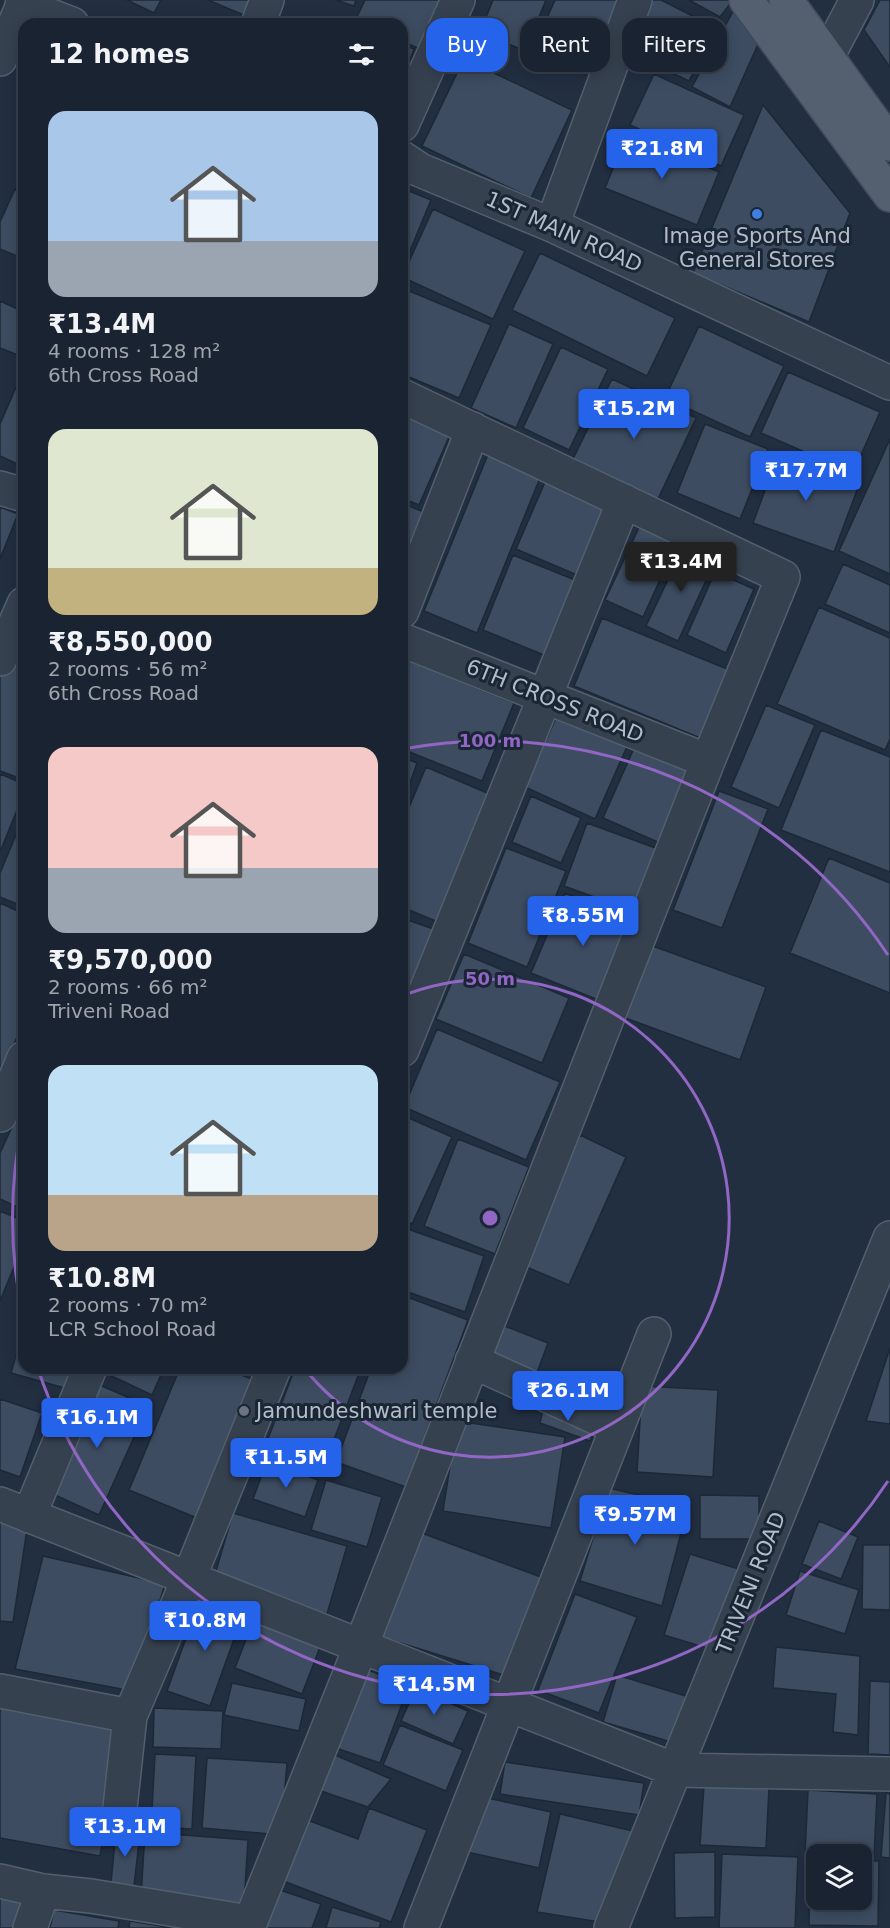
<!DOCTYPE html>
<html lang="en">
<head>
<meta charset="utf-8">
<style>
  :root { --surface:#1a2331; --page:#272f3d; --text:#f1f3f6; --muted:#9fa4ab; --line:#38404d; --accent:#2563eb }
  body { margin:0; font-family:"DejaVu Sans",sans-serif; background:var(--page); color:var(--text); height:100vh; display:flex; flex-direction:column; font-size:22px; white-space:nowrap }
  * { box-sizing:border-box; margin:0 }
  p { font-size:20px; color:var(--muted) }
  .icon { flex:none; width:33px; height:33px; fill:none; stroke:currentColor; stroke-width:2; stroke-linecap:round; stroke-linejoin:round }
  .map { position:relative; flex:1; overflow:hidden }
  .side { position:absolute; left:18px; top:18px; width:390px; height:1356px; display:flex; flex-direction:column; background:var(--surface); border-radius:18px; box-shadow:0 3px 15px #0003,0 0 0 2px var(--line) }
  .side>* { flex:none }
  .banner { position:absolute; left:426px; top:18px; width:374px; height:54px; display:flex; gap:12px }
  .tools { position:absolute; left:806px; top:1844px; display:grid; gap:12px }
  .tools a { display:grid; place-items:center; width:66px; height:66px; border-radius:12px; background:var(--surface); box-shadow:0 3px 15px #0003,0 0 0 2px var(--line); font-size:30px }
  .price { position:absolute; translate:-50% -51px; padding:0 14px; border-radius:6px; background:var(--accent); color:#fff; font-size:20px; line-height:39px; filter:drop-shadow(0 2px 3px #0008) }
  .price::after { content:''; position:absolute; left:50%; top:36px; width:18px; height:14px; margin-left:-9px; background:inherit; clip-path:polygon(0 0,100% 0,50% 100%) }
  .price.selected { background:#222; color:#fff }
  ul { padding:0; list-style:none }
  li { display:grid; align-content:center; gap:12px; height:318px; padding:0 30px }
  li span { display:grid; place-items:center; height:186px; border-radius:18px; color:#555 }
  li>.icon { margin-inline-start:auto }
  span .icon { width:108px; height:108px; fill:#fffc; stroke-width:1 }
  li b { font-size:26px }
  h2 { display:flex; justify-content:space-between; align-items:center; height:72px; padding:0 30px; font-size:26px }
  .chip { padding:0 21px; border-radius:18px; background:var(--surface); box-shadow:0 3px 15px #0003,0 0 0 2px var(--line); font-size:21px; line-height:54px }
  .chip.selected { background:var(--accent); color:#fff }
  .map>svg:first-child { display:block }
</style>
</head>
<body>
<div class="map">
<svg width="890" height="1928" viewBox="0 0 890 1928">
  <rect width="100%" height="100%" fill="#222f41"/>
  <path fill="#3d4c61" stroke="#1d2837" stroke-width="1.5" d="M127,0h34l-7,13z
    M208,0h50l-7,18z
    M336,0h20l-2,6z
    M365,0h80l-23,50 -20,-9v-17h-36l-10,-5z
    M493,0h53l-21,51 -45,-19z
    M555,0h65l-24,79 -64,-27z
    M649,0h12l55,28 -27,53 -65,-31z
    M689,0h44l-13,17z
    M880,0h10v67l-26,-37z
    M737,4l26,29 -33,74 -38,-20z
    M402,45l12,4 -12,30z
    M464,59l108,51 -41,88 -109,-52z
    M654,74l90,41 -23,51 -91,-41z
    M763,105l87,108 -41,109 -116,-49z
    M627,134l92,38 -22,53 -92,-37z
    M24,141v21l-8,-3z
    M402,188l29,12 -29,70z
    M15,189l9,4v66l-24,-10v-27z
    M433,209l92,42 -32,68 -91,-42z
    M540,253l135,65 -28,58 -135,-66z
    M402,288l89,37 -32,73 -57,-24z
    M0,301l24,11v30l-6,13 -18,-7z
    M509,324l44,20 -37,84 -45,-20z
    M699,326l85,40 -34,71 -85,-39z
    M561,347l47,22 -39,81 -46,-22z
    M24,369v98l-24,-11v-32z
    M788,372l92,40 -27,61 -92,-40z
    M612,379l84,39 -39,83 -85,-40z
    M402,409l50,21 -33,75 -17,-7z
    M705,424l63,25 -28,70 -63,-26z
    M890,439v135l-51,-23z
    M489,452l53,21 -65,160 -53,-22z
    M779,452l81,30 -26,70 -81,-29z
    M545,482l61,27 -29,66 -61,-26z
    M402,503l31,13 -31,72z
    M0,507l18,7 -18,45z
    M643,519l37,17 -37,81 -38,-17z
    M685,544l31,15 -38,82 -32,-15z
    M513,555l62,25 -31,75 -61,-25z
    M843,564l47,21v48l-65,-29z
    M715,572l39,17 -28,64 -39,-18z
    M819,607l71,31v101l-5,11 -108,-46z
    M602,618l135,55 -27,69 -136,-56z
    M22,620l2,1v159l-24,-9v-95z
    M407,660l107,43 -32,78 -80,-32v-77z
    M766,705l49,20 -36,83 -48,-21z
    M559,711l70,31 -34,77 -70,-32z
    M821,730l69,27v115l-109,-42z
    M635,746l57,25 -32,72 -57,-25z
    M402,757l15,6 -15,43z
    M426,767l66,28 -54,127 -36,-15v-83z
    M0,774l24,10v9l-24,59z
    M719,791l49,18 -46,119 -49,-18z
    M531,796l50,22 -20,45 -49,-21z
    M24,816v91l-24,-10v-24z
    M587,823l74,27 -23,63 -74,-27z
    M506,848l60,23 -39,96 -59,-24z
    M829,858l61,25v110l-100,-40z
    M565,893l69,28 -33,80 -70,-28z
    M0,903l24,11v107l-24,55z
    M402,918l37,13 -37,101z
    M647,944l119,43 -26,73 -120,-44z
    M464,954l105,44 -27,65 -106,-44z
    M437,1029l123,53 -34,78 -122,-53z
    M24,1101v109l-24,-11v-46z
    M402,1115l50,22 -40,87 -10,-4z
    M580,1135l46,22 -57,128 -47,-20z
    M458,1139l71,28 -34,87 -71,-28z
    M0,1211l24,10v22l-24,58z
    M402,1227l82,29 -19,56 -63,-22z
    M402,1295l66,25 -62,167 -70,-25 35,-94h31z
    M497,1323l51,20 -13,35 -52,-19z
    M24,1327v41h54l-6,22 -61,-17z
    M890,1348v76l-24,-3z
    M105,1368h59l-12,27 -49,-23z
    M180,1368h44l30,12 -57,138 -68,-28z
    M295,1368h66l-40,106 -58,-22z
    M95,1383l53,23 -49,109 -53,-24z
    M642,1386l76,4 -5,87 -76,-5z
    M0,1399l42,14 -22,64 -20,-7z
    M544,1404l52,17 -6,20 -50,-18z
    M457,1421l108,16 -14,91 -108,-17z
    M267,1461l51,19 -13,37 -52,-18z
    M326,1480l56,17 -15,50 -56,-17z
    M608,1488l80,18 -26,100 -82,-25z
    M700,1495l59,1v43h-59z
    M0,1508l29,8 -16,106 -13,-1z
    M233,1513l114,33 -20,68 -114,-33z
    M819,1521l39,16 -17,42 -39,-15z
    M416,1531l133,49 -39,97 -132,-41z
    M863,1545h27v65l-28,-1z
    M690,1554l52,16 -26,81 -52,-16z
    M43,1556l122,28 -33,107 -117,-22z
    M800,1571l59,19 -14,44 -59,-19z
    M575,1594l62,23 -38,96 -61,-23z
    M200,1599l43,15 -33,92 -43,-15z
    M255,1616l67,26 -20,52 -67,-26z
    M776,1647l84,9 -2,79 -25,-3 3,-38 -63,-6z
    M362,1668l47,17 -29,78 -47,-16z
    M617,1675l72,22 -14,46 -72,-21z
    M870,1681l20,1v73l-22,-1z
    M232,1683l74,16 -7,32 -75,-16z
    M416,1688l52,23 -15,33 -52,-23z
    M0,1699l124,22 -24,135 -100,-18z
    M154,1708l69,3 -2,38 -68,-2z
    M400,1725l63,25 -17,41 -63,-26z
    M328,1752l63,27 -23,28 -56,-19z
    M155,1754l41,2 -4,73 -41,-2z
    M207,1758l80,5 -6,72 -79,-7z
    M505,1762l139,21 -5,32 -139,-21z
    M704,1785l65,3 -3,60 -66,-3z
    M808,1790l69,4 -3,63h-13v-3h-56z
    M886,1793l4,1v64l-9,-1z
    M479,1796l72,16 -12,56 -72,-16z
    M369,1808l58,22 -36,92 -113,-43 24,-61 56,21z
    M560,1814l73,17 -27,92 -69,-11z
    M117,1822l24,3 -8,69 -23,-2z
    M145,1832l103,8 -4,64 -103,-8z
    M715,1852v65l-40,1 -1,-65z
    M722,1854l76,3 -3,71h-76z
    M810,1859l6,1v39h45v-38h18l-1,65 -69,-1z
    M0,1884l25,6 -8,38h-17z
    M277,1889l44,15 -9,24h-49z
    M332,1907l49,15 -2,6h-53z
    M54,1910l65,11 -1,7h-68z
    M130,1921l43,7h-44z"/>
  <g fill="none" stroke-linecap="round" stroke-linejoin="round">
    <g stroke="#545f6e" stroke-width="36">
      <path id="minor" d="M22,5l50,19
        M258,24l9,-24
        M827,57l30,-57
        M0,59l25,-59
        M402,125l56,-125
        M402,158l18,12 132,55 338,158
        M552,225l83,-225
        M0,488l24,7
        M402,611l71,-182
        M402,640l306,121
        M0,659l24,-55
        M402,1050l222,-549
        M0,1115l24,-57
        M472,1361l145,66
        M0,1504l675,266 215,4
        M29,1516l61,-148
        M0,1691l130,25
        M120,1808l10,-92 59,-138 85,-210
        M0,1881l43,10 48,5 158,26
        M30,1928l13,-37
        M248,1928l113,-282 347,-885 75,-184 -381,-181
        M421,1928l233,-594
        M611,1928l279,-690"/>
    </g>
    <g stroke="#3f4a59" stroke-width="36">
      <path id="major" d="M746,0l144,195
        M786,0l104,144"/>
    </g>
    <use href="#minor" stroke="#364150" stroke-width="33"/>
    <use href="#major" stroke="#546070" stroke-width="33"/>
  </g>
  <g fill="none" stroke="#9166c4" stroke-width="3">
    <path d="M402 996A239 239 0 1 1 304 1368"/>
    <path d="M888 1481A477 477 0 0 1 38 1369M23 1317A477 477 0 0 1 23 1119M403 749A477 477 0 0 1 888 955"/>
  </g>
  <circle fill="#3f7fe0" stroke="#1b2635" stroke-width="2" cx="757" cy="214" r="6"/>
  <circle fill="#6b7280" stroke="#1b2635" stroke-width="2" cx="244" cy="1411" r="6"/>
  <g text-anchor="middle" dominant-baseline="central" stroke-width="6" stroke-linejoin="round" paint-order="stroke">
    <g font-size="21" fill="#b2bccb" stroke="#1b2635">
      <text transform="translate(564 232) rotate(24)">1ST MAIN ROAD</text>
      <text transform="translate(555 701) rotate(22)">6TH CROSS ROAD</text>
      <text transform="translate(751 1583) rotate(-68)">TRIVENI ROAD</text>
    </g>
    <g font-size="21" fill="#b2bccb" stroke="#1b2635">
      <text x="757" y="236">Image Sports And<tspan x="757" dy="24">General Stores</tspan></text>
      <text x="256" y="1411" text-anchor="start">Jamundeshwari temple</text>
    </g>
  </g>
  <circle cx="490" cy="1218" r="9" fill="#9166c4" stroke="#1b2635" stroke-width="3"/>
  <g font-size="18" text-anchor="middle" font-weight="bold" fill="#9166c4" stroke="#1b2635" stroke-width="6" stroke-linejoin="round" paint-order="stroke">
    <text x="490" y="747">100 m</text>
    <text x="490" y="985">50 m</text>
  </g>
</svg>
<div class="tools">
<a><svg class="icon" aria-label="layers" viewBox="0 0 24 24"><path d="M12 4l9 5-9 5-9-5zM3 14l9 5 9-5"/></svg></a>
</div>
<b class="price" style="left:662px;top:180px">₹21.8M</b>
<b class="price" style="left:634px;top:440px">₹15.2M</b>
<b class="price" style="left:806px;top:502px">₹17.7M</b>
<b class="price selected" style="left:681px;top:593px">₹13.4M</b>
<b class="price" style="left:583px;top:947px">₹8.55M</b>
<b class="price" style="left:568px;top:1422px">₹26.1M</b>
<b class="price" style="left:97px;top:1449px">₹16.1M</b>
<b class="price" style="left:286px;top:1489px">₹11.5M</b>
<b class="price" style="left:635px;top:1546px">₹9.57M</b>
<b class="price" style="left:205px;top:1652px">₹10.8M</b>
<b class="price" style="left:434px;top:1716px">₹14.5M</b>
<b class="price" style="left:125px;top:1858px">₹13.1M</b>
<div class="banner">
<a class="chip selected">Buy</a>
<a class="chip">Rent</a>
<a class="chip">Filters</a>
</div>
<section class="side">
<h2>12 homes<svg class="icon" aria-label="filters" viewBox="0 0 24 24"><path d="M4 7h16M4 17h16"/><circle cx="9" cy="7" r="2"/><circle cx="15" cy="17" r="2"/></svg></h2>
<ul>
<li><span style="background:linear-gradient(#a9c7e8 70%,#9aa5b1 0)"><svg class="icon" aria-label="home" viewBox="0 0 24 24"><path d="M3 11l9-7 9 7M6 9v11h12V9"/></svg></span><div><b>₹13.4M</b><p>4 rooms · 128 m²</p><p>6th Cross Road</p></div></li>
<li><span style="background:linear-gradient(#dfe7d0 75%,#c2b280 0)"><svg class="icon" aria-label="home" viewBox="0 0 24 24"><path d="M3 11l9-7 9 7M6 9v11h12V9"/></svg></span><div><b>₹8,550,000</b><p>2 rooms · 56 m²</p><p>6th Cross Road</p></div></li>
<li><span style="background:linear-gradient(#f6c9c9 65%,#9aa5b1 0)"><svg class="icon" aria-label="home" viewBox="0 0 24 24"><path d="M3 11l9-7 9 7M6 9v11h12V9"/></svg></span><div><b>₹9,570,000</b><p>2 rooms · 66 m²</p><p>Triveni Road</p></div></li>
<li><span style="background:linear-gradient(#bfe0f5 70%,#b9a48a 0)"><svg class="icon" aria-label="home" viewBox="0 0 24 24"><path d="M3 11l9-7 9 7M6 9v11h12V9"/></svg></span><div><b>₹10.8M</b><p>2 rooms · 70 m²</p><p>LCR School Road</p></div></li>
</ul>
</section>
</div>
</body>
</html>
